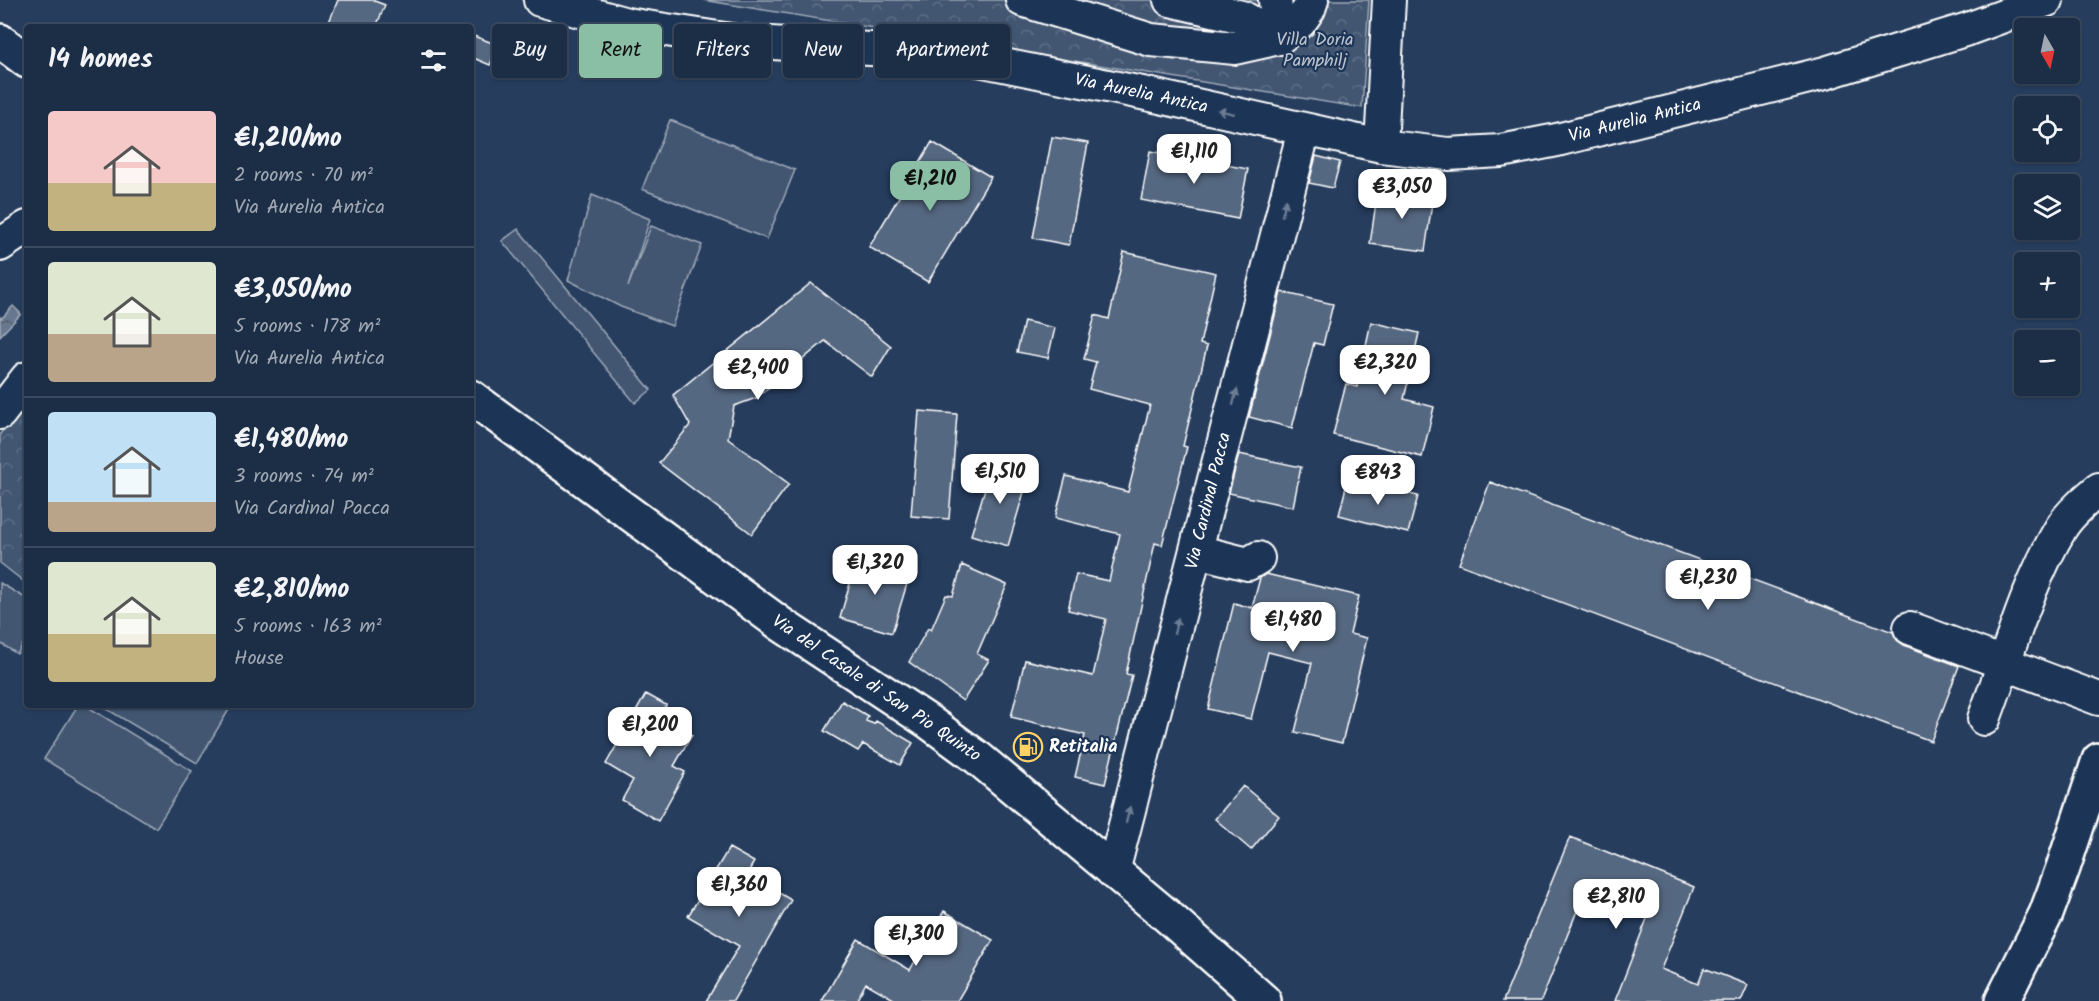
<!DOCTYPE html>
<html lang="en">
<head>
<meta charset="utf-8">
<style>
  :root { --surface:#1c2e46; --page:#293a51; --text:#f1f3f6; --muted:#a0a8b3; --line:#3a4a5f; --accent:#8abfa5 }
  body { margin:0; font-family:Kalam,sans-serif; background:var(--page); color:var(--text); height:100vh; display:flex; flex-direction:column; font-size:22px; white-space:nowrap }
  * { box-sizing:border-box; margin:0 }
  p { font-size:20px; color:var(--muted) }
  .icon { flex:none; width:33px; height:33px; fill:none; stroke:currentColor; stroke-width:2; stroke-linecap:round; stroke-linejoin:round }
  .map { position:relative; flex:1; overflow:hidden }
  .side { position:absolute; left:24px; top:24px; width:450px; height:684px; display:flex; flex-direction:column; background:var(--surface); border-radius:6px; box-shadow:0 2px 4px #0004,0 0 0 2px var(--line) }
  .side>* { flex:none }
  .banner { position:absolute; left:492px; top:24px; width:570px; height:54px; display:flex; gap:12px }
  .needle { width:39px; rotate:171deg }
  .controls { position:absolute; left:2014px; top:18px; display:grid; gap:12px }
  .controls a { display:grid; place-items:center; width:66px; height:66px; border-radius:6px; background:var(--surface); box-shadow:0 2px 4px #0004,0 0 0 2px var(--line); font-size:30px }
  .price { position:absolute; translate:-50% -51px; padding:0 14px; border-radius:12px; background:#fff; color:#222; font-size:20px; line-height:39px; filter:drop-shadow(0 2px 3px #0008) }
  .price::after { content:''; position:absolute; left:50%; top:36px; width:18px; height:14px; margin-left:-9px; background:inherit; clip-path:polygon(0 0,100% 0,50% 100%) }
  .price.current { background:var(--accent); color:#111 }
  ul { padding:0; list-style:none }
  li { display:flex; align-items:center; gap:18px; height:150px; padding:0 24px }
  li+li { border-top:2px solid var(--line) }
  li span { display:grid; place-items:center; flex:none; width:168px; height:120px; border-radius:6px; color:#555 }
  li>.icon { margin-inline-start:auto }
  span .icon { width:72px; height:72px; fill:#fffc; stroke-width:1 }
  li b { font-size:26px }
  h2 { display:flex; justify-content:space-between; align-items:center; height:72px; padding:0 24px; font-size:26px }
  .chip { padding:0 21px; border-radius:6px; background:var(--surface); box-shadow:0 2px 4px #0004,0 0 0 2px var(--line); font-size:21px; line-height:54px }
  .chip.current { background:var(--accent); color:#111 }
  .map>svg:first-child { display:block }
</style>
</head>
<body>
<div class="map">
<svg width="2099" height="1001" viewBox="0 0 2099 1001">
  <defs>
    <pattern id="forest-crowns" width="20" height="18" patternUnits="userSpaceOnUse" patternTransform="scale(1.5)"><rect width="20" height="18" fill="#425672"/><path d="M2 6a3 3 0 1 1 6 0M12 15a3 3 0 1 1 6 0" fill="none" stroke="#5e6f87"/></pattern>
    <pattern id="water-waves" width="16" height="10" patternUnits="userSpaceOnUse" patternTransform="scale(1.5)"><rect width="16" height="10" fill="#67788e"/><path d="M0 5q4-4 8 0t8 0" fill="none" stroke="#5a626d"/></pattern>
  </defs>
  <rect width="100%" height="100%" fill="#263d5e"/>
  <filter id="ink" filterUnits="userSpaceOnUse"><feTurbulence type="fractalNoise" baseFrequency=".0167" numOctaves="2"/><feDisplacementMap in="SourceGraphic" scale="12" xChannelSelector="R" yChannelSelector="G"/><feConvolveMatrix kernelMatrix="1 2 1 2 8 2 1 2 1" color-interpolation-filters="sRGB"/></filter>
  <g filter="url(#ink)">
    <path fill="#425672" stroke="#a0aab8" stroke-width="1.5" d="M670,120l125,50 -28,69 -125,-50z
      M592,195l58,24 -22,68 23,-61 51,19 -30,81 -51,-19 -53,-27z
      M518,229l133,161 -16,13 -133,-162z
      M0,583l27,16v39l-10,16 -17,-11z
      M78,705h7l107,66 -36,57 -112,-69z
      M100,705h125l5,3 -33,55z"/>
    <path fill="url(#forest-crowns)" stroke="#a0aab8" stroke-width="1.5" d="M703,0h666l-7,108z
      M27,400v184l-27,-21v-129z"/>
    <path fill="url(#water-waves)" stroke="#a4aebb" stroke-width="1.5" d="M13,306l8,8 -21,22v-19l2,1z"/>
    <path fill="#556781" stroke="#fff" stroke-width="1.5" d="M338,0h34l13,5 -9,22h-49z
      M471,35l27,10 -8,20 -19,-8z
      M1052,137l36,6 -19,102 -36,-7z
      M932,142l59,35 -63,105 -59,-35z
      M1150,151l98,18 -10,50 -97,-19z
      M1316,156l24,6 -7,26 -24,-5z
      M1378,189l55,7 -8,55 -55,-7z
      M1124,252l92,21 -16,71 7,2 -24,100 4,1 -25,98 -7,-2 -29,131 6,1 -27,109 -30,-7 10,-42 -74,-18 14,-57 68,16 13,-57 -38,-9 8,-36 33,7 11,-47 -65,-16 11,-42 62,16 22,-87 -61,-16 7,-27 -12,-3 11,-44 14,4z
      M811,283l80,63 -19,31 -47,-36 -69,57 -22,8 -6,32 61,46 -37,50 -93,-71 31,-38 -17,-30z
      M1281,292l52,12 -10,41 -9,-2 -22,85 -43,-11z
      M1024,321l31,7 -7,30 -31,-6z
      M1371,322l48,11 -15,66 30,8 -12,50 -89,-22 13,-51 11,3z
      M919,411l38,3 -8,105 -38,-3z
      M1239,454l62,13 -8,40 -64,-14z
      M992,465l37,10 -21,71 -37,-11z
      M1348,479l70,17 -10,37 -69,-18z
      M1490,482l403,150 4,8 7,5 55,21 -28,75 -472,-177z
      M857,559l53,15 -18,59 -52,-15z
      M962,565l45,20 -30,69 12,6 -26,41 -54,-39 19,-34 3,2 15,-35 7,1z
      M1266,574l93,22 -9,38 17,4 -25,105 -47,-11 17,-69 -44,-11 -17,67 -43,-10 26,-106 18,5 8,-30z
      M646,694l20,11 -6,12 32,18 -18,31 11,6 -27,49 -36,-21 11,-20 -27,-16z
      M842,701l26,15 -2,5 8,3 2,-3 37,22 -13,22 -37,-21 -5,7 -34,-20z
      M1243,786l36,30 -28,34 -36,-31z
      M1570,837l124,50 -33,82 37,15 6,-16 44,17 -7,16h-126l35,-90 -63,-25 -46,115h-38z
      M729,848l25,14 -7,12 44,26 -58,101h-27l33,-55 -51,-30z
      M944,911l49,29 -36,61h-60l-31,-18 -10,18h-34l36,-62 52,31z"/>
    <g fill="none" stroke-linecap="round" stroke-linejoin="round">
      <g stroke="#fff" stroke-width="36">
        <path id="minor" d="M540,0l87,24 111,17 165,10 61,6 178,36 239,53 67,8 53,-3 56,-11 268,-67 143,-44 79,-29
          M1022,0l129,40 84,8 44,-10 21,-16 9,-13 3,-9
          M1170,0l72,17 37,21
          M1275,0l4,38
          M1381,146l8,-146
          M0,245l27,-18
          M0,413l27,-35
          M1196,551l52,13 10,-6
          M1910,628l189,71
          M1984,719c24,-63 42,-132 77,-191 9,-15 25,-28 38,-39
          M1113,872l191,-742"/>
      </g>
      <g stroke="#fff" stroke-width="38">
        <path id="major" d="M0,41l27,20
          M471,397l311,228 147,97 49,36 187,156 99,87
          M2002,1001l44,-87 17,-46 36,-108"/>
      </g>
      <use href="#minor" stroke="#1d3557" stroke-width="32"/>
      <use href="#major" stroke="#1d3557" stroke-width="33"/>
    </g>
    <defs><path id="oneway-solid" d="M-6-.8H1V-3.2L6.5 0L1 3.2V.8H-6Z" transform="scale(1.5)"/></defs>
    <g fill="#6c7c92">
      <use href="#oneway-solid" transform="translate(1226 112) rotate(-167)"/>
      <use href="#oneway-solid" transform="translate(1284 208) rotate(-76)"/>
      <use href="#oneway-solid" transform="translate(1235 397) rotate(-76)"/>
      <use href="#oneway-solid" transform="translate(1176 626) rotate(-76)"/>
      <use href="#oneway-solid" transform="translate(1128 815) rotate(-76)"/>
    </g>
  </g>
  <defs>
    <g id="fuel-ring" transform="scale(1.5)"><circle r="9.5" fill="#1d3557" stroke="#ffd166" stroke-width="1.5"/><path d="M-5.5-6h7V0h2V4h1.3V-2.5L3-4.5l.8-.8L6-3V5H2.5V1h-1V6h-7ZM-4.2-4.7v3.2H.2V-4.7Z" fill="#ffd166"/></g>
  </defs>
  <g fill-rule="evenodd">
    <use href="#fuel-ring" x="1028" y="747"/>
  </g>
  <g text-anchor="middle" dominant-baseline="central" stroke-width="4.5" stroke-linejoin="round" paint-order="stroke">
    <g font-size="18" fill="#bdc4ce" stroke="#1d3557">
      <text x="1315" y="40">Villa Doria<tspan x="1315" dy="21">Pamphilj</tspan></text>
    </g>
    <g font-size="18" fill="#fff" stroke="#1d3557">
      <text transform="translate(1141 94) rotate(12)">Via Aurelia Antica</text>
      <text transform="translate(1635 121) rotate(-14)">Via Aurelia Antica</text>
      <text transform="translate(1209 501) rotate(-76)">Via Cardinal Pacca</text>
      <text transform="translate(876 689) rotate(34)">Via del Casale di San Pio Quinto</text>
    </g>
    <g font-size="18" font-weight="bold" fill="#fff" stroke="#1d3557" text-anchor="start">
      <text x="1049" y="747">Retitalia</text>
    </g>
  </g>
</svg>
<div class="controls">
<a><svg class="needle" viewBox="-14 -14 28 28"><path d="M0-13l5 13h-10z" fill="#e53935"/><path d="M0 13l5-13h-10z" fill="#a0a8b3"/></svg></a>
<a><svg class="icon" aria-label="locate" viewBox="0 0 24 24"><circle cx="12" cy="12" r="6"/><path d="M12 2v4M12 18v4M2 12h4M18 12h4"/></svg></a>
<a><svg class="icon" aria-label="layers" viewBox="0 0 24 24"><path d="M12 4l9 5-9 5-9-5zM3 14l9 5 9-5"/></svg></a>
<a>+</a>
<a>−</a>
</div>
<b class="price" style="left:1194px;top:185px">€1,110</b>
<b class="price current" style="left:930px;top:212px">€1,210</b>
<b class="price" style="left:1402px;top:220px">€3,050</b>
<b class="price" style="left:1385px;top:396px">€2,320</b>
<b class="price" style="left:758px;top:401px">€2,400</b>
<b class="price" style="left:1000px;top:505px">€1,510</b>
<b class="price" style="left:1378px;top:506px">€843</b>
<b class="price" style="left:875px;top:596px">€1,320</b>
<b class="price" style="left:1708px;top:611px">€1,230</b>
<b class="price" style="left:1293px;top:653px">€1,480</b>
<b class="price" style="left:650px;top:758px">€1,200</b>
<b class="price" style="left:739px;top:918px">€1,360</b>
<b class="price" style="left:1616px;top:930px">€2,810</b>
<b class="price" style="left:916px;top:967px">€1,300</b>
<div class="banner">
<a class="chip">Buy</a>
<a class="chip current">Rent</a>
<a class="chip">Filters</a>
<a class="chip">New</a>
<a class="chip">Apartment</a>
</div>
<section class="side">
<h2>14 homes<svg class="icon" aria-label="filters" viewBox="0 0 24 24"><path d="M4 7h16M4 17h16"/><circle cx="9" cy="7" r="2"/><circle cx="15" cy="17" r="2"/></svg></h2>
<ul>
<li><span style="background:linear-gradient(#f6c9c9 60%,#c2b280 0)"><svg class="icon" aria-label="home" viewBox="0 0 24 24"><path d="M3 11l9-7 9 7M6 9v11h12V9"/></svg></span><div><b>€1,210/mo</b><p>2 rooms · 70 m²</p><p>Via Aurelia Antica</p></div></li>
<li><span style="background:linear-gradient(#dfe7d0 60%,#b9a48a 0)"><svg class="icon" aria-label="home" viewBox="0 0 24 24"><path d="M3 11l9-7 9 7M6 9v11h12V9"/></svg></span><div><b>€3,050/mo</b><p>5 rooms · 178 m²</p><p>Via Aurelia Antica</p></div></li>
<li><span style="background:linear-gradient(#bfe0f5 75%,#b9a48a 0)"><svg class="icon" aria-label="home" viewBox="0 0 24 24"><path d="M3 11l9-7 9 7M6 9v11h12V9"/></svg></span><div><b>€1,480/mo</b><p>3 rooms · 74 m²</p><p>Via Cardinal Pacca</p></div></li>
<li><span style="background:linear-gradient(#dfe7d0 60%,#c2b280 0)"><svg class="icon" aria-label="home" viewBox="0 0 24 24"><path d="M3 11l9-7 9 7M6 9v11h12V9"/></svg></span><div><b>€2,810/mo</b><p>5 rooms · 163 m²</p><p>House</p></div></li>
</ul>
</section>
</div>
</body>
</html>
